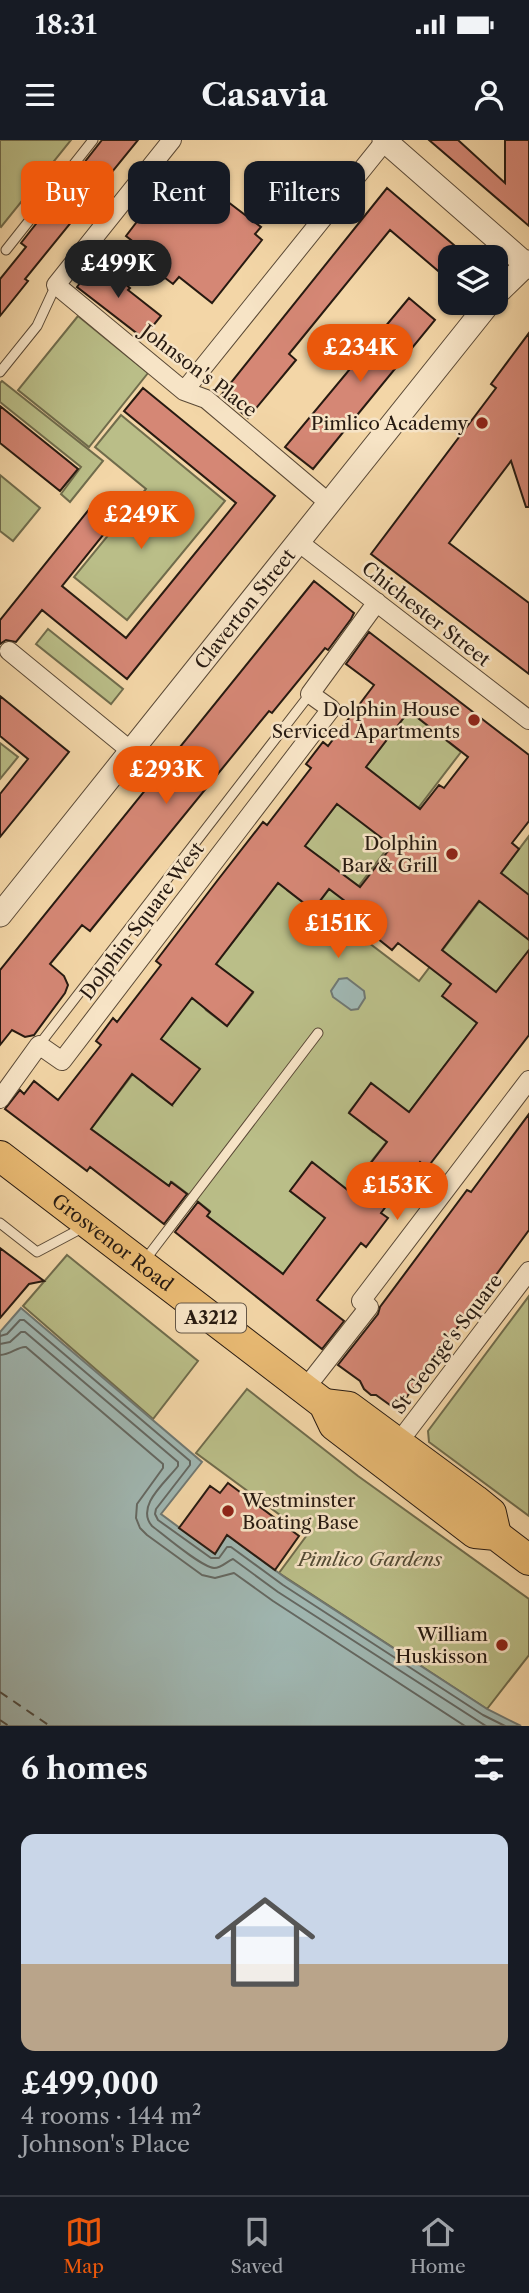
<!DOCTYPE html>
<html lang="en">
<head>
<meta charset="utf-8">
<style>
  :root { --surface:#171b24; --page:#20242c; --text:#f1f3f6; --muted:#9ea1a6; --line:#363941; --accent:#ea580c }
  body { margin:0; font-family:"Libre Caslon Text",serif; background:var(--page); color:var(--text); height:100vh; display:flex; flex-direction:column; font-size:26px; white-space:nowrap }
  * { box-sizing:border-box; margin:0 }
  p { font-size:23px; color:var(--muted) }
  .icon { flex:none; width:38px; height:38px; fill:none; stroke:currentColor; stroke-width:2; stroke-linecap:round; stroke-linejoin:round }
  .map { position:relative; height:1586px; overflow:hidden }
  .panel { display:flex; flex-direction:column; background:var(--surface); flex:1 }
  .panel>* { flex:none }
  .top-card { position:absolute; left:21px; top:21px; width:488px; height:63px; display:flex; gap:14px }
  .fabs { position:absolute; left:438px; top:105px; display:grid; gap:14px }
  .fabs a { display:grid; place-items:center; width:70px; height:70px; border-radius:14px; background:var(--surface); box-shadow:0 2px 5px #0004; font-size:35px }
  .price { position:absolute; translate:-50% -60px; padding:0 16px; border-radius:24px; background:var(--accent); color:#fff; font-size:23px; line-height:46px; filter:drop-shadow(0 2px 4px #0008) }
  .price::after { content:''; position:absolute; left:50%; top:42px; width:21px; height:16px; margin-left:-10px; background:inherit; clip-path:polygon(0 0,100% 0,50% 100%) }
  .price.on { background:#222; color:#fff }
  ul { padding:0; list-style:none }
  li { display:grid; align-content:center; gap:14px; height:371px; padding:0 21px }
  li+li { border-top:2px solid var(--line) }
  li span { display:grid; place-items:center; height:217px; border-radius:14px; color:#555 }
  li>.icon { margin-inline-start:auto }
  span .icon { width:126px; height:126px; fill:#fffc; stroke-width:1 }
  li b { font-size:30px }
  h2 { display:flex; justify-content:space-between; align-items:center; height:84px; padding:0 21px; font-size:30px }
  .chip { padding:0 24px; border-radius:14px; background:var(--surface); box-shadow:0 2px 5px #0004; font-size:24px; line-height:63px }
  .chip.on { background:var(--accent); color:#fff }
  .status { display:flex; justify-content:space-between; align-items:center; height:49px; padding:0 35px; background:var(--surface); direction:ltr }
  .status svg { height:19px; fill:currentColor }
  header { display:flex; justify-content:space-between; align-items:center; height:91px; padding:0 21px; background:var(--surface); font-size:32px; font-weight:700 }
  .tabs { display:flex; justify-content:space-around; align-items:center; height:98px; border-top:2px solid var(--line); background:var(--surface); font-size:19px; color:var(--muted) }
  .tabs a { display:grid; justify-items:center; gap:4px }
  .tabs .on { color:var(--accent) }
  .map>svg:first-child { display:block }
</style>
</head>
<body>
<div class="status"><b>18:31</b><svg viewBox="0 0 49 12"><path d="M0 12V9h3v3zM5 12V6h3v6zM10 12V3h3v9zM15 12V0h3v12zM26 1h20v11H26zM47 4h2v5h-2z"/></svg></div>
<header><svg class="icon" aria-label="menu" viewBox="0 0 24 24"><path d="M4 6h16M4 12h16M4 18h16"/></svg>Casavia<svg class="icon" aria-label="person" viewBox="0 0 24 24"><circle cx="12" cy="8" r="4"/><path d="M4 21q1-7 8-7t8 7"/></svg></header>
<div class="map">
<svg width="529" height="1586" viewBox="0 0 529 1586">
  <rect width="100%" height="100%" fill="#f3d6a7"/>
  <filter id="stains"><feTurbulence type="fractalNoise" baseFrequency=".00286" numOctaves="4"/><feColorMatrix values="0 0 0 0 .2 0 0 0 0 .09 0 0 0 0 .02 0 0 0 .5 -.17"/></filter>
  <radialGradient id="worn" r=".72"><stop offset=".6" stop-color="#630" stop-opacity="0"/><stop offset="1" stop-color="#630" stop-opacity=".3"/></radialGradient>
  <path fill="#babe88" stroke="#706c4c" stroke-width="2" d="M0,0h71l-70,87 -1,-1z
    M78,176l70,57 -59,74 -71,-57z
    M2,241l101,80 -33,41 -9,-8 20,-27 -81,-65v-19z
    M121,275l104,86 -98,119 -53,-43 72,-88 -51,-42z
    M0,335l40,33 -27,33 -13,-10z
    M48,489l75,60 -12,15 -75,-60z
    M409,571l52,41 -126,165 84,64 110,-145v59l-7,-5 7,43v17l-37,48 -11,20 -75,98 -35,-32 -22,28 24,20 18,4 -45,58 -11,-14 -24,-17 -21,28 23,18 16,4 -46,61 -76,-58 3,-5 -38,-29 -3,4 -78,-57 45,-59 11,16 25,19 -16,-61 40,-52 10,18 21,16 26,-33 -43,-21 72,-94 5,12 26,20 28,-36 -20,-16 -19,-9z
    M0,603l18,14 -18,22z
    M67,1115l131,106 -45,58 -130,-113z
    M529,1156v220l-100,-74 -1,-11z
    M247,1249l111,87 171,123v56l-42,54 -208,-136 28,-38 -111,-82z"/>
  <path fill="#a0b7b2" stroke="#707872" stroke-width="2" d="M347,838l17,13 1,7 -7,11 -7,1 -18,-13 -2,-6 8,-12z
    M21,1168l181,154 -41,52 39,29 27,-8 60,44 200,130 34,17h-521v-394z"/>
  <g fill="none" stroke-linecap="round" stroke-linejoin="round">
    <path stroke="#646862" stroke-width="2" d="M0,1196l7,-2 13,-14h4l166,141v4l-34,44 -1,5 3,6 53,38h8l8,-11h4l52,38 200,130 22,11
      M0,1204l10,-2 11,-10h4l153,130v4c-12,16 -43,40 -26,60 12,9 49,41 62,42 8,0 13,-7 19,-9l45,33 208,134
      M0,1215c11,0 18,-9 26,-8l137,117v4l-26,36 -1,14 4,10 7,7 55,40 13,3 19,-5 39,28 192,125"/>
    <path stroke="#4b4941" stroke-width="2" stroke-dasharray="9 7" stroke-linecap="butt" d="M0,1552l50,34
      M0,1580l9,6"/>
  </g>
  <path fill="#d58775" stroke="#271a11" stroke-width="2" fill-rule="evenodd" d="M102,0h36l-113,139 3,2 -28,35v-37l26,-32 -5,-4z
    M429,0h29l47,43v-43h24v86z
    M190,33l71,54 -6,7 7,6 -50,63 -33,-26 -6,7 -21,-16 6,-7 -32,-25 32,-42 9,7z
    M387,48l81,69h-18v24l-60,-51 -101,124 7,6 -48,58 -27,-23z
    M97,121l33,27 -2,2 33,26 -18,22 -66,-51z
    M409,158l26,22 -122,149 -28,-22z
    M529,193v174h-3l-15,-46 -62,82 80,60v71l-158,-120 125,-166 -5,-4z
    M143,248l132,108 -148,183 -85,-69 -26,32 -10,-2 -6,4v-24l99,-123 21,17 -58,72 64,52 110,-135 -112,-92z
    M0,266l78,63 -18,22 -60,-48z
    M314,441l40,32 -3,6 -23,31 -3,-2 -53,65 -3,-2 -179,220 -8,-6 -32,39 14,12 4,9 -3,8 -31,42 -9,2 -13,-7 -12,15v-75z
    M369,492l160,123v66l-17,22 7,6 -18,24 28,22v45l-50,-39 -37,49 54,42 33,-42v85l-102,133 -7,-6 -39,51 7,5 -22,29 -5,-4 -44,57 27,21 -22,28 -147,-117 23,-30 12,10 -3,4 76,58 42,-56 -35,-27 22,-29 37,29 38,-49 -38,-29 22,-30 38,29 68,-89 -35,-27 9,-12 -53,-41 -6,7 -15,-12 6,-8 -54,-41 -16,21 -35,-27 -62,81 37,28 -26,34 -35,-28 -31,41 39,30 -28,36 -40,-31 -41,55 78,57 2,-4 16,12 -23,30 -74,-57 -3,4 -82,-62 15,-19 4,4 10,-13 24,19 43,-55 -5,-4 17,-23 4,4 44,-57 -5,-4 61,-80 46,-59 4,3 44,-57 -5,-4 17,-22 5,4 46,-61 -28,-21zM409,571l59,46 -24,31 -5,-3 -19,24 -54,-42zM337,664l55,42 -32,41 -55,-41z
    M0,556l69,56 -69,85v-43l28,-35 -28,-23z
    M529,974v116l-132,180 -21,-15h-5l-7,-6 -4,-8 -22,-16 40,-51 2,-7 87,-117 4,2z
    M0,1108l44,33 -15,3 -29,34z
    M228,1343l71,53 -24,34 -48,-35 -12,19 -36,-26 31,-42 10,7z"/>
  <g fill="none" stroke-linecap="round" stroke-linejoin="round">
    <g stroke="#5a4936" stroke-width="11">
      <path id="service" d="M6,110l87,-110
        M0,232l37,-46 19,-41
        M39,905l271,-351
        M0,1083l37,29 47,-25
        M145,1120l173,-227"/>
    </g>
    <g stroke="#5a4936" stroke-width="20">
      <path id="minor" d="M172,0l-116,145 128,106 22,8 123,104
        M184,251l201,-250
        M297,401l232,179
        M9,511l122,100
        M0,959l39,-54 23,16 269,-352 -21,-15 67,-92
        M304,1250l65,-83 -8,-6 168,-221
        M398,1303l131,-172"/>
    </g>
    <g stroke="#5a4936" stroke-width="25">
      <g id="tertiary">
        <path d="M384,0l145,127"/>
        <path d="M495,155l34,-33"/>
        <path id="s1" d="M0,775l489,-612"/>
      </g>
    </g>
    <g stroke="#271a11" stroke-width="32">
      <g id="trunk">
        <path id="s2" d="M0,1016l324,248 10,21 141,108 21,2 33,25"/>
        <path d="M324,1264l25,3 126,93 16,13 5,22"/>
      </g>
    </g>
    <use href="#service" stroke="#f7e4c6" stroke-width="9"/>
    <use href="#minor" stroke="#f7e4c6" stroke-width="18"/>
    <use href="#tertiary" stroke="#f7e4c6" stroke-width="23"/>
    <use href="#trunk" stroke="#eabb74" stroke-width="30"/>
  </g>
  <g fill="#8f2418" stroke="#f7e4c6" stroke-width="2.5">
    <circle cx="482" cy="283" r="7"/>
    <circle cx="474" cy="580" r="7"/>
    <circle cx="452" cy="714" r="7"/>
    <circle cx="228" cy="1371" r="7"/>
    <circle cx="502" cy="1505" r="7"/>
  </g>
  <g text-anchor="middle" dominant-baseline="central" stroke-width="5" stroke-linejoin="round" paint-order="stroke">
    <rect fill="#f7e4c6" stroke="#655747" stroke-width="2" x="176" y="1163.5" width="70" height="29" rx="5"/>
    <g font-size="18" font-weight="bold" fill="#271a11">
      <text x="211" y="1178">A3212</text>
    </g>
    <g font-size="19" fill="#271a11" stroke="#f7e4c6">
      <text transform="translate(199 231) rotate(37)">Johnson's Place</text>
      <text stroke="none"><textPath href="#s1" startOffset="392">Claverton Street</textPath></text>
      <text transform="translate(426 474) rotate(38)">Chichester Street</text>
      <text transform="translate(142 781) rotate(-53)">Dolphin Square West</text>
      <text stroke="none"><textPath href="#s2" startOffset="142">Grosvenor Road</textPath></text>
      <text transform="translate(447 1204) rotate(-53)">St George's Square</text>
    </g>
    <g font-size="19" fill="#271a11" stroke="#f7e4c6" text-anchor="end">
      <text x="468" y="283">Pimlico Academy</text>
      <text x="460" y="569">Dolphin House<tspan x="460" dy="22">Serviced Apartments</tspan></text>
      <text x="438" y="703">Dolphin<tspan x="438" dy="22">Bar &amp; Grill</tspan></text>
      <text x="242" y="1360" text-anchor="start">Westminster<tspan x="242" dy="22">Boating Base</tspan></text>
      <text x="488" y="1494">William<tspan x="488" dy="22">Huskisson</tspan></text>
    </g>
    <g font-size="19" font-style="italic" fill="#534b35" stroke="#f7e4c6">
      <text x="370" y="1419">Pimlico Gardens</text>
    </g>
  </g>
  <rect width="100%" height="100%" filter="url(#stains)"/>
  <rect width="100%" height="100%" fill="url(#worn)"/>
</svg>
<div class="fabs">
<a><svg class="icon" aria-label="layers" viewBox="0 0 24 24"><path d="M12 4l9 5-9 5-9-5zM3 14l9 5 9-5"/></svg></a>
</div>
<b class="price on" style="left:118px;top:160px">£499K</b>
<b class="price" style="left:360px;top:244px">£234K</b>
<b class="price" style="left:141px;top:411px">£249K</b>
<b class="price" style="left:166px;top:666px">£293K</b>
<b class="price" style="left:338px;top:820px">£151K</b>
<b class="price" style="left:397px;top:1082px">£153K</b>
<div class="top-card">
<a class="chip on">Buy</a>
<a class="chip">Rent</a>
<a class="chip">Filters</a>
</div>
</div>
<section class="panel">
<h2>6 homes<svg class="icon" aria-label="filters" viewBox="0 0 24 24"><path d="M4 7h16M4 17h16"/><circle cx="9" cy="7" r="2"/><circle cx="15" cy="17" r="2"/></svg></h2>
<ul>
<li><span style="background:linear-gradient(#c9d6e8 60%,#b9a48a 0)"><svg class="icon" aria-label="home" viewBox="0 0 24 24"><path d="M3 11l9-7 9 7M6 9v11h12V9"/></svg></span><div><b>£499,000</b><p>4 rooms · 144 m²</p><p>Johnson's Place</p></div></li>
</ul>
</section>
<nav class="tabs">
<a class="on"><svg class="icon" aria-label="map" viewBox="0 0 24 24"><path d="M3 6l6-2 6 2 6-2v14l-6 2-6-2-6 2zM9 4v14M15 6v14"/></svg>Map</a>
<a><svg class="icon" aria-label="saved" viewBox="0 0 24 24"><path d="M7 4h10v16l-5-4-5 4z"/></svg>Saved</a>
<a><svg class="icon" aria-label="home" viewBox="0 0 24 24"><path d="M3 11l9-7 9 7M6 9v11h12V9"/></svg>Home</a>
</nav>
</body>
</html>
